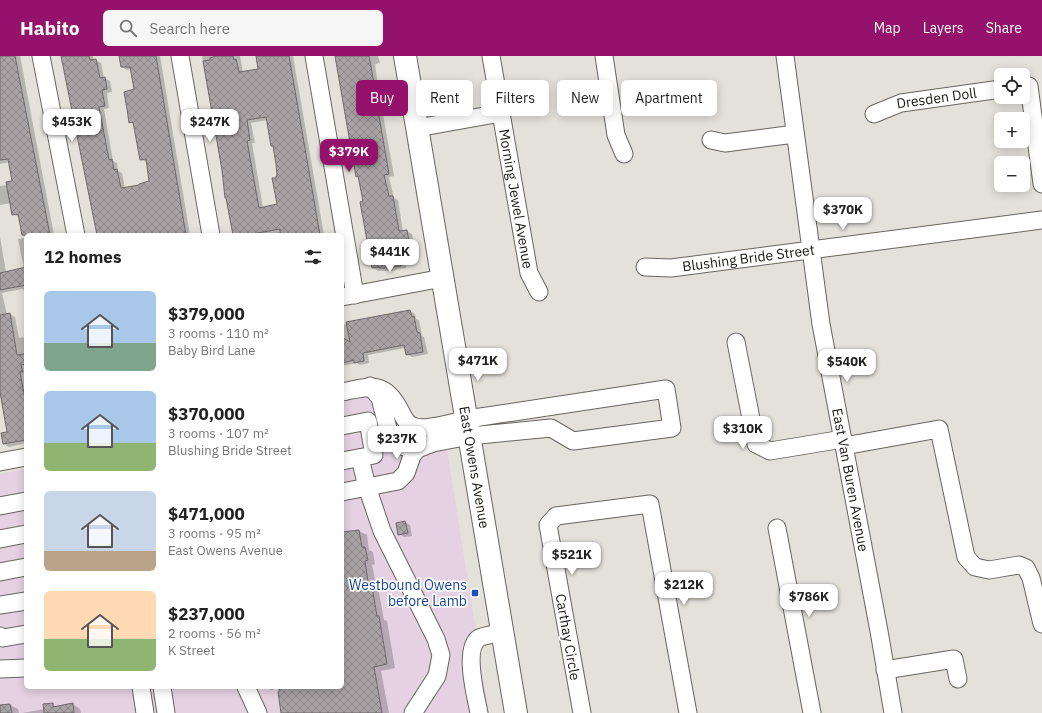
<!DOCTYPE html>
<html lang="en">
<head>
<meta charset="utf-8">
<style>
  :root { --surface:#fff; --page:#f6f6f6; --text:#222; --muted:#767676; --accent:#94126b }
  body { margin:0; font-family:"IBM Plex Sans",sans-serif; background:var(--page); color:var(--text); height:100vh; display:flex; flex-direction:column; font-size:15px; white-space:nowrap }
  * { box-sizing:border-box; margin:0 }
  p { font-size:13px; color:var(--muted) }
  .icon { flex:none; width:22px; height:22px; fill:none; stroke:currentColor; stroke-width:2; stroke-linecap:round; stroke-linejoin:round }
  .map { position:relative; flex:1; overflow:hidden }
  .details { position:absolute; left:24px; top:177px; width:320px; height:456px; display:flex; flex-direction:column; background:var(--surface); border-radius:6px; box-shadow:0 2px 10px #0003 }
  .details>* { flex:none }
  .hud { position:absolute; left:356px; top:24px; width:380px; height:36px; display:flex; gap:8px }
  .tools { position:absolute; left:994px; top:12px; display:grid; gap:8px }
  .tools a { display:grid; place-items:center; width:36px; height:36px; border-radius:6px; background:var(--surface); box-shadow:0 2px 10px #0003; font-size:20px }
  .price { position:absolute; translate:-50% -34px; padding:0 9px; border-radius:8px; background:#fff; color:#222; font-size:13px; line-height:26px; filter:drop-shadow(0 1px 2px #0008) }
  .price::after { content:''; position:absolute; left:50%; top:24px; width:12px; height:9px; margin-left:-6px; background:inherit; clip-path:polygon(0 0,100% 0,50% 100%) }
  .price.on { background:var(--accent); color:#fff }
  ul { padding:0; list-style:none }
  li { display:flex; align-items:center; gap:12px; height:100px; padding:0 20px }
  li span { display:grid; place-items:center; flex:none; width:112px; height:80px; border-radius:6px; color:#555 }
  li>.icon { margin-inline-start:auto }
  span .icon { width:48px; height:48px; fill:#fffc; stroke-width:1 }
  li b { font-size:17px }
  h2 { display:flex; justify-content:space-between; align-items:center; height:48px; padding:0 20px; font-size:17px }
  .tag { padding:0 14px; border-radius:6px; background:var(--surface); box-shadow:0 2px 10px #0003; font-size:14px; line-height:36px }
  .tag.on { background:var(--accent); color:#fff }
  header { display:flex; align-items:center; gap:24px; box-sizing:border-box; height:56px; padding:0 20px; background:var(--accent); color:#fff }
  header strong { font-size:19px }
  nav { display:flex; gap:22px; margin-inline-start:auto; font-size:14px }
  .search { width:280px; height:36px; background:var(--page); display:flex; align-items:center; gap:10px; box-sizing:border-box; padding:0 14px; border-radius:6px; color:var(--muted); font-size:15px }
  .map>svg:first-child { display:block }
</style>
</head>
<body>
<header>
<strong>Habito</strong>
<div class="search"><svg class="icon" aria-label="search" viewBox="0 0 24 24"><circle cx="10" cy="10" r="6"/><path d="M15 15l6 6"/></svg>Search here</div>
<nav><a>Map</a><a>Layers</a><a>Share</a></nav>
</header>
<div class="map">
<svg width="1042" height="657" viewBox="0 0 1042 657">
  <defs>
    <pattern id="building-cross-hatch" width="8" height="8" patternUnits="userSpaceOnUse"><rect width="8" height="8" fill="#a9a3a5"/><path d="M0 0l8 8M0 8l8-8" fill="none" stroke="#898485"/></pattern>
  </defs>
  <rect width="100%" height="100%" fill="#e4e1db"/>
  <path fill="#e4d1e1" d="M367,339l10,1 25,55 45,-1 42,263h-489v-239l26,-5v218h316v-287z"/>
  <path fill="#0003" fill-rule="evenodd" d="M0,0h20l34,179h-28v56l-4,-2 -20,4 5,22 3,-1 5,3 4,21 7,-1v38h-1l1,68 -17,4 -5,-3 4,-12 -6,-35h-2v-160l6,35 18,-3 -6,-30 6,-1 -5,-21 -6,-3 -2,-11 -11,2v-19l8,-1 5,-3 -4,-20 -9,2z
    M62,0h31l1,5 2,-1 5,3 3,15 6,3 2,11 -5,1 2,15 -5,1 9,52 4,2 1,8 4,2 3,16 22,-5 3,-3 -3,-19 -6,-2 -6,-35 -5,-3 5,-32 -3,-21 -5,1 -5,-3 -2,-11h40l30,179h-93z
    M202,0h38l3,17 16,-3 -2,-14h36l31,179h-91zM267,64l5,25 2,2 4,30 -1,1 1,27 -15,3 -11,-65h3l-4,-20z
    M337,0h41l2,7 -5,1 3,21 -6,1 3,20 7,3 12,67 -5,1 5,21 4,2 5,32 4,-1 5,3 3,16 -11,2 2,16 -14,3h-14l-5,-3 -9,-66 -5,-25 -2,-1z
    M410,255l5,3 1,5 3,1 3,16 2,1 4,17 -16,3 -5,-3 -2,-6 -37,7 1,8 -9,2 -3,-2 -15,3v-41z
    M405,466l5,3 2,11 -8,1 -5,-3 -2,-11z
    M359,475l8,4 2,15 4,2 2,12 -3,1 4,20 2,2 6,33 3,1 8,47 -14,3 8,42h-107l-4,-25 -7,2 -5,-3h76v-154z
    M52,648l6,3 15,-3 7,5 1,4h-59l23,-4z
    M10,649l8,4 1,4h-19v-7z"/>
  <path fill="url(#building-cross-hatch)" stroke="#6f696c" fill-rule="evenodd" d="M0,0h15l35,179h-28l-4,-21 -6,1 -6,-33 6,-1 -4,-22 -8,1z
    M61,0h28l1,4 6,-1 4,19 5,-1 2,12 -5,1 3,16 -6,1 10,53 3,-1 2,11 3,-1 4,19 18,-3v-1l10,-3 -3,-22 -6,1 -7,-38 -4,1 -2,-14 -3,-17 10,-3 -4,-22h-9l-2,-11h37l30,179h-89z
    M216,0h17l1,4 2,-1 3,13 19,-3 -2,-13h33l31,179h-40v-6l-33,6 -1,-1 -6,1 -1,-1 -6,1 -7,-37h-1l-3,-28 -19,-109 7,-1v-2zM266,61l5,29h2l3,18 1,12h-1v2h-4l5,26 -18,4 -12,-67 3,-1 -3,-20z
    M335,0h34l5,27 -7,1 4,22 6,-1 12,69 -5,1 5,21h4l6,35 8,-1 3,17 -10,2 1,17 -15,2h-7v-1l-7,1 -12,-66 3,-1 -5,-25 -2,1z
    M26,211v18l-26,5v-17z
    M410,254l2,7 2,-1 3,16 3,1 3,19 -17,3 -2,-10 -41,8 1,8 -10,2v-3l-12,3v-26l8,5 -4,-20z
    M10,257l7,42 7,-1 2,10 -5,1 2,7h-3l6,33v35l-23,4 -2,-11 6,-1 -7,-40v-77z
    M405,465l3,12 -10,2 -2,-12z
    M359,474l3,17h3l3,13 -3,1 3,21 3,-1 6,35h2l8,48 -13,3 8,46h-101l-3,-21 2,-1 -1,-4h63v-155z
    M53,647v4l20,-4 1,10h-30l-1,-9z
    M10,648l2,9h-12v-8z"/>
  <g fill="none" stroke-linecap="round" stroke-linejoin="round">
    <g stroke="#686560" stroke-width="19">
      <g id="minor">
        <path d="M41,0l35,179"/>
        <path d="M180,0l31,179"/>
        <path d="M314,0l41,239"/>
        <path id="s1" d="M491,0l38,217 10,19"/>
        <path d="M604,0l12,79 8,19"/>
        <path id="s2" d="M785,0l36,268 58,307 14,82"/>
        <path d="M1029,30l13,98"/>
        <path id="s3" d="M874,58l27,-11 100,-14"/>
        <path d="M417,72l84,-15"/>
        <path d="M711,84l14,3 70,-9"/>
        <path id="s4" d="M645,211l26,1 371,-48"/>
        <path d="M342,241l101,-19"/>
        <path d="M736,286l20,102 14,7 73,-12"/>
        <path d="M342,336c30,-6 43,-12 59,20 4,8 6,12 14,15 10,3 41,-5 52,-8l199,-30 6,39 -99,13 -22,-13 -81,8 -37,7 -16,6h-6l-13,-4 -8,-9 -10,-38 -10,-12"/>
        <path d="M342,370l26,-5 6,34 -32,6"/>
        <path d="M844,390l95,-17 27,128 9,10 14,3 30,-5 7,3 5,10 11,46"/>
        <path d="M360,402l7,29 15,44 54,108 5,16 -4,21 -24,37"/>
        <path d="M0,406l26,-5"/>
        <path d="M342,436l56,-11 8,-8 6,-17 5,-7"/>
        <path d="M0,450l26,-5"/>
        <path d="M777,472l35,185"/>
        <path d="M0,483l26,-5"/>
        <path d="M0,516l26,-5"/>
        <path d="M0,549l26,-4"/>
        <path d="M0,580l3,2 23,-4"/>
        <path d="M0,613l26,-1"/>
        <path d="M885,614l69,-11 4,20"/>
        <path d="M141,631l4,26"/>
        <path d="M162,631l4,26"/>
        <path d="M246,631l12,26"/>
        <path d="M479,657c-3,-16 -16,-64 0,-75 6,-3 17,-4 24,-6"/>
        <path d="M582,657l-34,-188 8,-9 94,-12 38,209"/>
      </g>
    </g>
    <g stroke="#686560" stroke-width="24">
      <g id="major">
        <path id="s5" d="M405,0l111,657"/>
      </g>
    </g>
    <use href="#minor" stroke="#fff" stroke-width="17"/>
    <use href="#major" stroke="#fff" stroke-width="22"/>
  </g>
  <rect fill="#1a4fb4" stroke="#fff" stroke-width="1.5" x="471" y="533" width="8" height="8" rx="2"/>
  <g text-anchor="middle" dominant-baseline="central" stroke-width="3.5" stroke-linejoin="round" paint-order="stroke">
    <g font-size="14" fill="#191816" stroke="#fff">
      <text stroke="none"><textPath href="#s3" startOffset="65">Dresden Doll</textPath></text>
      <text stroke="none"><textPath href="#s1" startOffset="145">Morning Jewel Avenue</textPath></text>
      <text stroke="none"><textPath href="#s4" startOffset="104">Blushing Bride Street</textPath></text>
      <text stroke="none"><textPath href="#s5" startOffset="417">East Owens Avenue</textPath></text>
      <text stroke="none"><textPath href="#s2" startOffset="429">East Van Buren Avenue</textPath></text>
      <text transform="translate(568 581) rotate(80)">Carthay Circle</text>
    </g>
    <g font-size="14" fill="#164399" stroke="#fff" text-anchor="end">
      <text x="467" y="529">Westbound Owens<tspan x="467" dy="16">before Lamb</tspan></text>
    </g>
  </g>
</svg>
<div class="tools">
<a><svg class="icon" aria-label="locate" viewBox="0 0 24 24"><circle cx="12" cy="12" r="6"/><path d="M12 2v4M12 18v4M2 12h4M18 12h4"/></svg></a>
<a>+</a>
<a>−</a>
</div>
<b class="price" style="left:72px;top:87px">$453K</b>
<b class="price" style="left:210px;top:87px">$247K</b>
<b class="price on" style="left:349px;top:117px">$379K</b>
<b class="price" style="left:843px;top:175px">$370K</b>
<b class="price" style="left:390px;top:217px">$441K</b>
<b class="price" style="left:478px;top:326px">$471K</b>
<b class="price" style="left:847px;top:327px">$540K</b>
<b class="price" style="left:743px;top:394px">$310K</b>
<b class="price" style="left:397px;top:404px">$237K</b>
<b class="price" style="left:572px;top:520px">$521K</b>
<b class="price" style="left:684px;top:550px">$212K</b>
<b class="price" style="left:809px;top:562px">$786K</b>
<div class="hud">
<a class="tag on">Buy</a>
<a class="tag">Rent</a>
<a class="tag">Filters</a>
<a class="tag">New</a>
<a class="tag">Apartment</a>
</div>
<section class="details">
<h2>12 homes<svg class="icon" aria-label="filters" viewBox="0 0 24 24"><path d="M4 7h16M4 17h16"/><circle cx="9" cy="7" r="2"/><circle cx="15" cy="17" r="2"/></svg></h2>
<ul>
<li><span style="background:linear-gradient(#a9c7e8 65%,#7fa58c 0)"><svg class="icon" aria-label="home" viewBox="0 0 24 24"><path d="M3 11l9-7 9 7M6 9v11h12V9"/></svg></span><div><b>$379,000</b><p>3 rooms · 110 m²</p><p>Baby Bird Lane</p></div></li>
<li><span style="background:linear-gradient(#a9c7e8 65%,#8fb573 0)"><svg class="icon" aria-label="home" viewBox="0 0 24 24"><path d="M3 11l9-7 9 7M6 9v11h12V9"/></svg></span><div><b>$370,000</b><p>3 rooms · 107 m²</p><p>Blushing Bride Street</p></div></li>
<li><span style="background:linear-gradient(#c9d6e8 75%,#b9a48a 0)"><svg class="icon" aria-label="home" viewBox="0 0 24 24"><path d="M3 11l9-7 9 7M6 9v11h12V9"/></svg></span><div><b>$471,000</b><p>3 rooms · 95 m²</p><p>East Owens Avenue</p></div></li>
<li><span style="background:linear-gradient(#ffd9b3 60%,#8fb573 0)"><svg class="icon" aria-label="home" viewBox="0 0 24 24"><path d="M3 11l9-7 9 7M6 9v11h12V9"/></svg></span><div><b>$237,000</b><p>2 rooms · 56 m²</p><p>K Street</p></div></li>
</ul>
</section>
</div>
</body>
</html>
